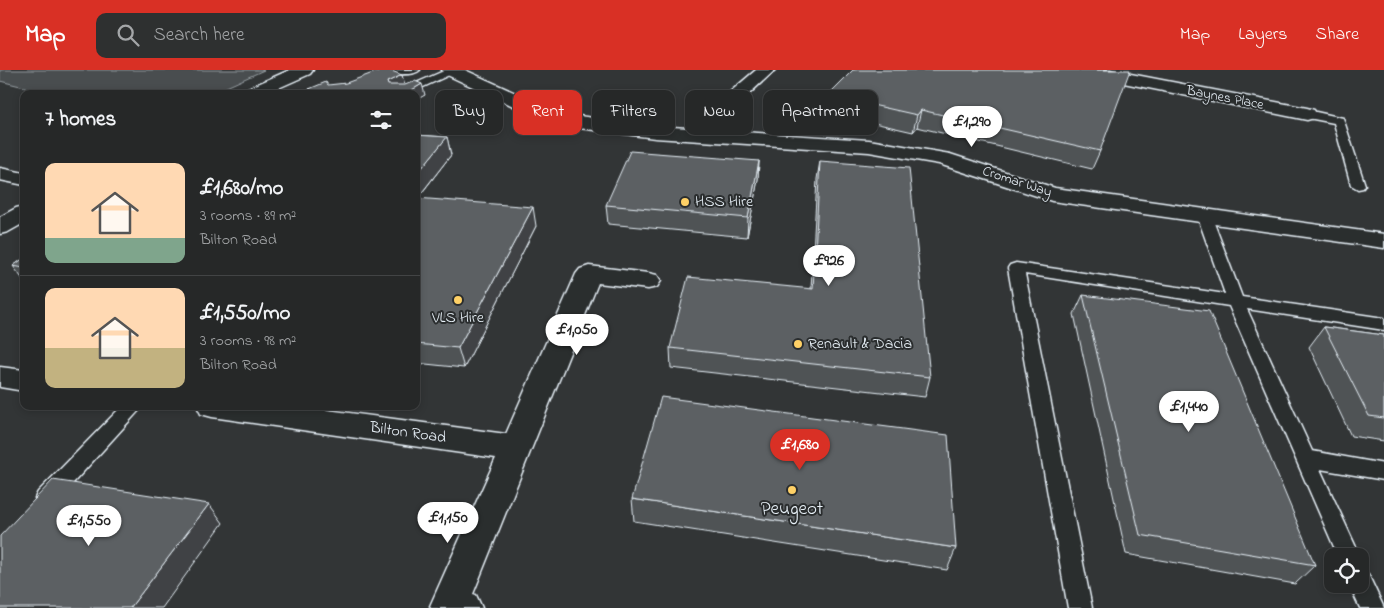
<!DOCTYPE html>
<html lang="en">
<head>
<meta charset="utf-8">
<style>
  :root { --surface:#262828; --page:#2e3030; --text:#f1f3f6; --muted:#a4a6a8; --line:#424445; --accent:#d93025 }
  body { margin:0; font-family:"Indie Flower",sans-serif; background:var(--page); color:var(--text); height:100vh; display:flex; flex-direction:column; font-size:19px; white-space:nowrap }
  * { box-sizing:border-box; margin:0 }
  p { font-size:16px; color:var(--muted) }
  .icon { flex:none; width:28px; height:28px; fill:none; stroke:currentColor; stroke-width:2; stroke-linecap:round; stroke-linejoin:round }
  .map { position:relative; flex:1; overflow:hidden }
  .drawer { position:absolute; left:20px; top:20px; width:400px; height:320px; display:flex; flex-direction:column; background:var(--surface); border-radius:10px; box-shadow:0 2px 8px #0003,0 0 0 1px var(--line) }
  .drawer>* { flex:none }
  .banner { position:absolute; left:435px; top:20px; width:475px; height:45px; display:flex; gap:10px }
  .controls { position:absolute; left:1324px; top:478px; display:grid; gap:10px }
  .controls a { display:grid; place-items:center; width:45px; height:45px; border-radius:10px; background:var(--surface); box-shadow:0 2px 8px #0003,0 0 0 1px var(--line); font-size:25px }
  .price { position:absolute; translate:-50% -42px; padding:0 11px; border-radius:18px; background:#fff; color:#222; font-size:16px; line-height:32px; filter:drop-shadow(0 1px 2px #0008) }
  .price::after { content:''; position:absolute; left:50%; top:30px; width:15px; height:11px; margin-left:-8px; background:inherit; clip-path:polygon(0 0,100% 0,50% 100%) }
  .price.on { background:var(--accent); color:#fff }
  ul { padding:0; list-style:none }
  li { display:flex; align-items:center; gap:15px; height:125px; padding:0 25px }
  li+li { border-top:1px solid var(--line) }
  li span { display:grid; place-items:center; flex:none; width:140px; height:100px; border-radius:10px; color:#555 }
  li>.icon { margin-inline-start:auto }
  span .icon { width:60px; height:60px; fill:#fffc; stroke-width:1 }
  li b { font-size:21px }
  h2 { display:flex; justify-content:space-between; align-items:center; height:60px; padding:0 25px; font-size:21px }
  .tag { padding:0 18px; border-radius:10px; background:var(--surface); box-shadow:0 2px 8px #0003,0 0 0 1px var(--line); font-size:18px; line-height:45px }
  .tag.on { background:var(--accent); color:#fff }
  header { display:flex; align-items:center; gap:30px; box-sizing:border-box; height:70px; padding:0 25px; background:var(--accent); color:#fff }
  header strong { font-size:24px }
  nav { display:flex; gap:28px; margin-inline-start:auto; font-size:18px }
  .search { width:350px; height:45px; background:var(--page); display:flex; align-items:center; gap:12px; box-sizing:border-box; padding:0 18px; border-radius:10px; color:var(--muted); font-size:19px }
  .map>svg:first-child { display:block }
</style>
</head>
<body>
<header>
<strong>Map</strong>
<div class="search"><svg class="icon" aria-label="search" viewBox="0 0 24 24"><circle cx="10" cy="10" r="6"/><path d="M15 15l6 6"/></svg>Search here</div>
<nav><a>Map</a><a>Layers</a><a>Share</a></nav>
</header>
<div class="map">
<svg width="1384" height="538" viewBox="0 0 1384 538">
  <rect width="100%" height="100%" fill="#323536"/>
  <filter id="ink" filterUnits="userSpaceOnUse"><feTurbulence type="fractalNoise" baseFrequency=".02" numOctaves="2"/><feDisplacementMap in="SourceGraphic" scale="10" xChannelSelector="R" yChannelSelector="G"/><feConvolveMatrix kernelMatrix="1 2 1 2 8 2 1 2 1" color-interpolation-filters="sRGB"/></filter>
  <g filter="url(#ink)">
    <path fill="#494d4f" stroke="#989fa4" d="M0,0h264l-53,24h-158l-53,-13z"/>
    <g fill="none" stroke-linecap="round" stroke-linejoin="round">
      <g stroke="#e8f1f8" stroke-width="3">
        <path id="lane" d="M388,0h32c-6,6 -17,3 -26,5 -24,7 -35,19 -63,19z
          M446,0l12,1 -50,23h-17z
          M1307,40l36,8 22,67 -2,3 -5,1 -7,-4 -17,-62 -31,-6 -2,-3z
          M1204,141l5,1 2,3 31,82 142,21v12l-137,-21 65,142 72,13v16l-64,-11 40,87h-22l-109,-250 -204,-32 67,334h-24l-60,-340 2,-3 6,-2 209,31 -28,-79 2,-3z
          M122,336h21l-89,98 -8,3 -8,-3 -3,-6 3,-6z
          M1360,501l8,3 16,34h-24l-11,-24h11z"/>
      </g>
      <g stroke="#e8f1f8" stroke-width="3">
        <path id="street" d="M442,0h23l90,41 16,4 84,11 33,2 68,-58h19l-65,60 159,10 81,14 105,34 329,46v14l-332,-47 -113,-37 -70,-12 -214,-14 -84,-11 -30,-8 -96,-45z
          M1075,0h35l197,38 7,2 2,4 -2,4 -7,2 -223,-45 -6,-1z
          M0,98l24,5v12l-24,-5z
          M589,196l59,7 9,2 4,6 -4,6 -9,2 -50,-6 -125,311 3,1 6,13h-51l-1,-2 66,-148 -284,-41 -11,-3 -4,-8h100l209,28 70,-160 4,-5z
          M0,297l24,3v21l-24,-4z"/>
      </g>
      <g stroke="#e8f1f8" stroke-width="3">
        <path id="primary" d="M290,0h23l-3,4 -45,20h-24l3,-4z
          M24,136v17l-16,9 -8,2v-17l16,-9z"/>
      </g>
      <use href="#lane" fill="#2a2d2e" fill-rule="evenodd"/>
      <use href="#street" fill="#2a2d2e" fill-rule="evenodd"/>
      <use href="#primary" fill="#2a2d2e" fill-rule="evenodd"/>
    </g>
    <path fill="#4f5355" stroke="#e8f1f8" d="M853,0l247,81 -8,18 -175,-42 -4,5 -87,-20 2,-17z
      M402,5l2,10 21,10 -9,-1h-106l-1,-5z
      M416,65l31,2 4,18 -33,43 118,28 -72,142 -48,-5z
      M759,91l-1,18 -11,58 -139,-13 -2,-19z
      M820,91l110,216 -5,20 -254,-29 -1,-20 141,-59 6,-110z
      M24,188v23l-11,-15z
      M1083,225l232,270 -20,19 -169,-30 -52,-240z
      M1324,257l60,8v106l-33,-5 -42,-89z
      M632,429l324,49 -9,22 -313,-49z"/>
    <path fill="#404345" stroke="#e8f1f8" d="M402,5l3,11 -15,6 -3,-10z
      M422,14l3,11 -9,5v-6h-11z
      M921,40l-4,17 -4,5 4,-17z
      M447,67l4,18 -35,45v-25z
      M759,91l-1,18 -11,58 1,-19z
      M533,137l3,19 -72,142 -6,-20z
      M209,434l14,19 -61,85h-32z"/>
    <path fill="#5c6063" stroke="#e8f1f8" d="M381,0h8l13,5 -15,7 1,3h17l10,-4 7,3 -17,10h-85l-11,-5 17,-7 2,3 18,-2z
      M853,0h277l-30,81 -179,-41 -4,5 -89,-20z
      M416,65l31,2 -31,38z
      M630,81l129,10 -11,57 -142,-13z
      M820,91l89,7 21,209 -260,-29 18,-71 125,12z
      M416,128l117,9 -75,141 -42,-4z
      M24,188v10l-11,-2z
      M1083,225l126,16 106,254 -175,-30z
      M1324,257l60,8v83l-15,-2z
      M661,327l287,38 8,113 -324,-49z
      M53,410l156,24 -79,104h-130v-72z"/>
  </g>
  <g fill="#ffd166" stroke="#2a2d2e" stroke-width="2">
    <circle cx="685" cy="132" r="5"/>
    <circle cx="458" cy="230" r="5"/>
    <circle cx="798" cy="274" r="5"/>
    <circle cx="792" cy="420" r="5"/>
  </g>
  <g text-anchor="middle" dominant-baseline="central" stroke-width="4" stroke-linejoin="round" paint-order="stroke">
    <g font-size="14" fill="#e8f1f8" stroke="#2a2d2e">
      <text transform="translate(1225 28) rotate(11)">Baynes Place</text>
      <text transform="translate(1017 112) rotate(18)">Cromar Way</text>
    </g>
    <g font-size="16" fill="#e8f1f8" stroke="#2a2d2e" text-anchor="start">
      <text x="695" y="132">HSS Hire</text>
      <text x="458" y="248" text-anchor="middle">VLS Hire</text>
      <text x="808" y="274">Renault &amp; Dacia</text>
    </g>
    <g font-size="16" fill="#e8f1f8" stroke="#2a2d2e">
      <text transform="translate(408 363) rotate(8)">Bilton Road</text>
    </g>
    <g font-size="19" fill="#e8f1f8" stroke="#2a2d2e">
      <text x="792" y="439">Peugeot</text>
    </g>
  </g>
</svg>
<div class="controls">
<a><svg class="icon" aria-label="locate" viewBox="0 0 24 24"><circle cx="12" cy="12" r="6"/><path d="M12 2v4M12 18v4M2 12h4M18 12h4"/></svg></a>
</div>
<b class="price" style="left:972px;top:78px">£1,290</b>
<b class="price" style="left:829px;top:217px">£926</b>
<b class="price" style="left:577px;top:286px">£1,050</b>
<b class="price" style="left:1189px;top:363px">£1,440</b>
<b class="price on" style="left:800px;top:401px">£1,680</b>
<b class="price" style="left:448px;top:474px">£1,150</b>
<b class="price" style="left:89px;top:477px">£1,550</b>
<div class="banner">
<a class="tag">Buy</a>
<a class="tag on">Rent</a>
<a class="tag">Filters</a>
<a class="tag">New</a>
<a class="tag">Apartment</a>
</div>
<section class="drawer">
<h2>7 homes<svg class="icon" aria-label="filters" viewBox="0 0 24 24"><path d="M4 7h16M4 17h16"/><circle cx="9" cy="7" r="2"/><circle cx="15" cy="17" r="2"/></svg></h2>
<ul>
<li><span style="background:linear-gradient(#ffd9b3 75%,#7fa58c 0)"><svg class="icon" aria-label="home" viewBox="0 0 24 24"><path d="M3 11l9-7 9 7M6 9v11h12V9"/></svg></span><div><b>£1,680/mo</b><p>3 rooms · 89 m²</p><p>Bilton Road</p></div></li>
<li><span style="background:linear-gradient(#ffd9b3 60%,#c2b280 0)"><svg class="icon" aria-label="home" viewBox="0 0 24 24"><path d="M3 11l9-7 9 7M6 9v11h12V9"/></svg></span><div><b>£1,550/mo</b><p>3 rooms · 98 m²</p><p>Bilton Road</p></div></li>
</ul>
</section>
</div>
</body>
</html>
